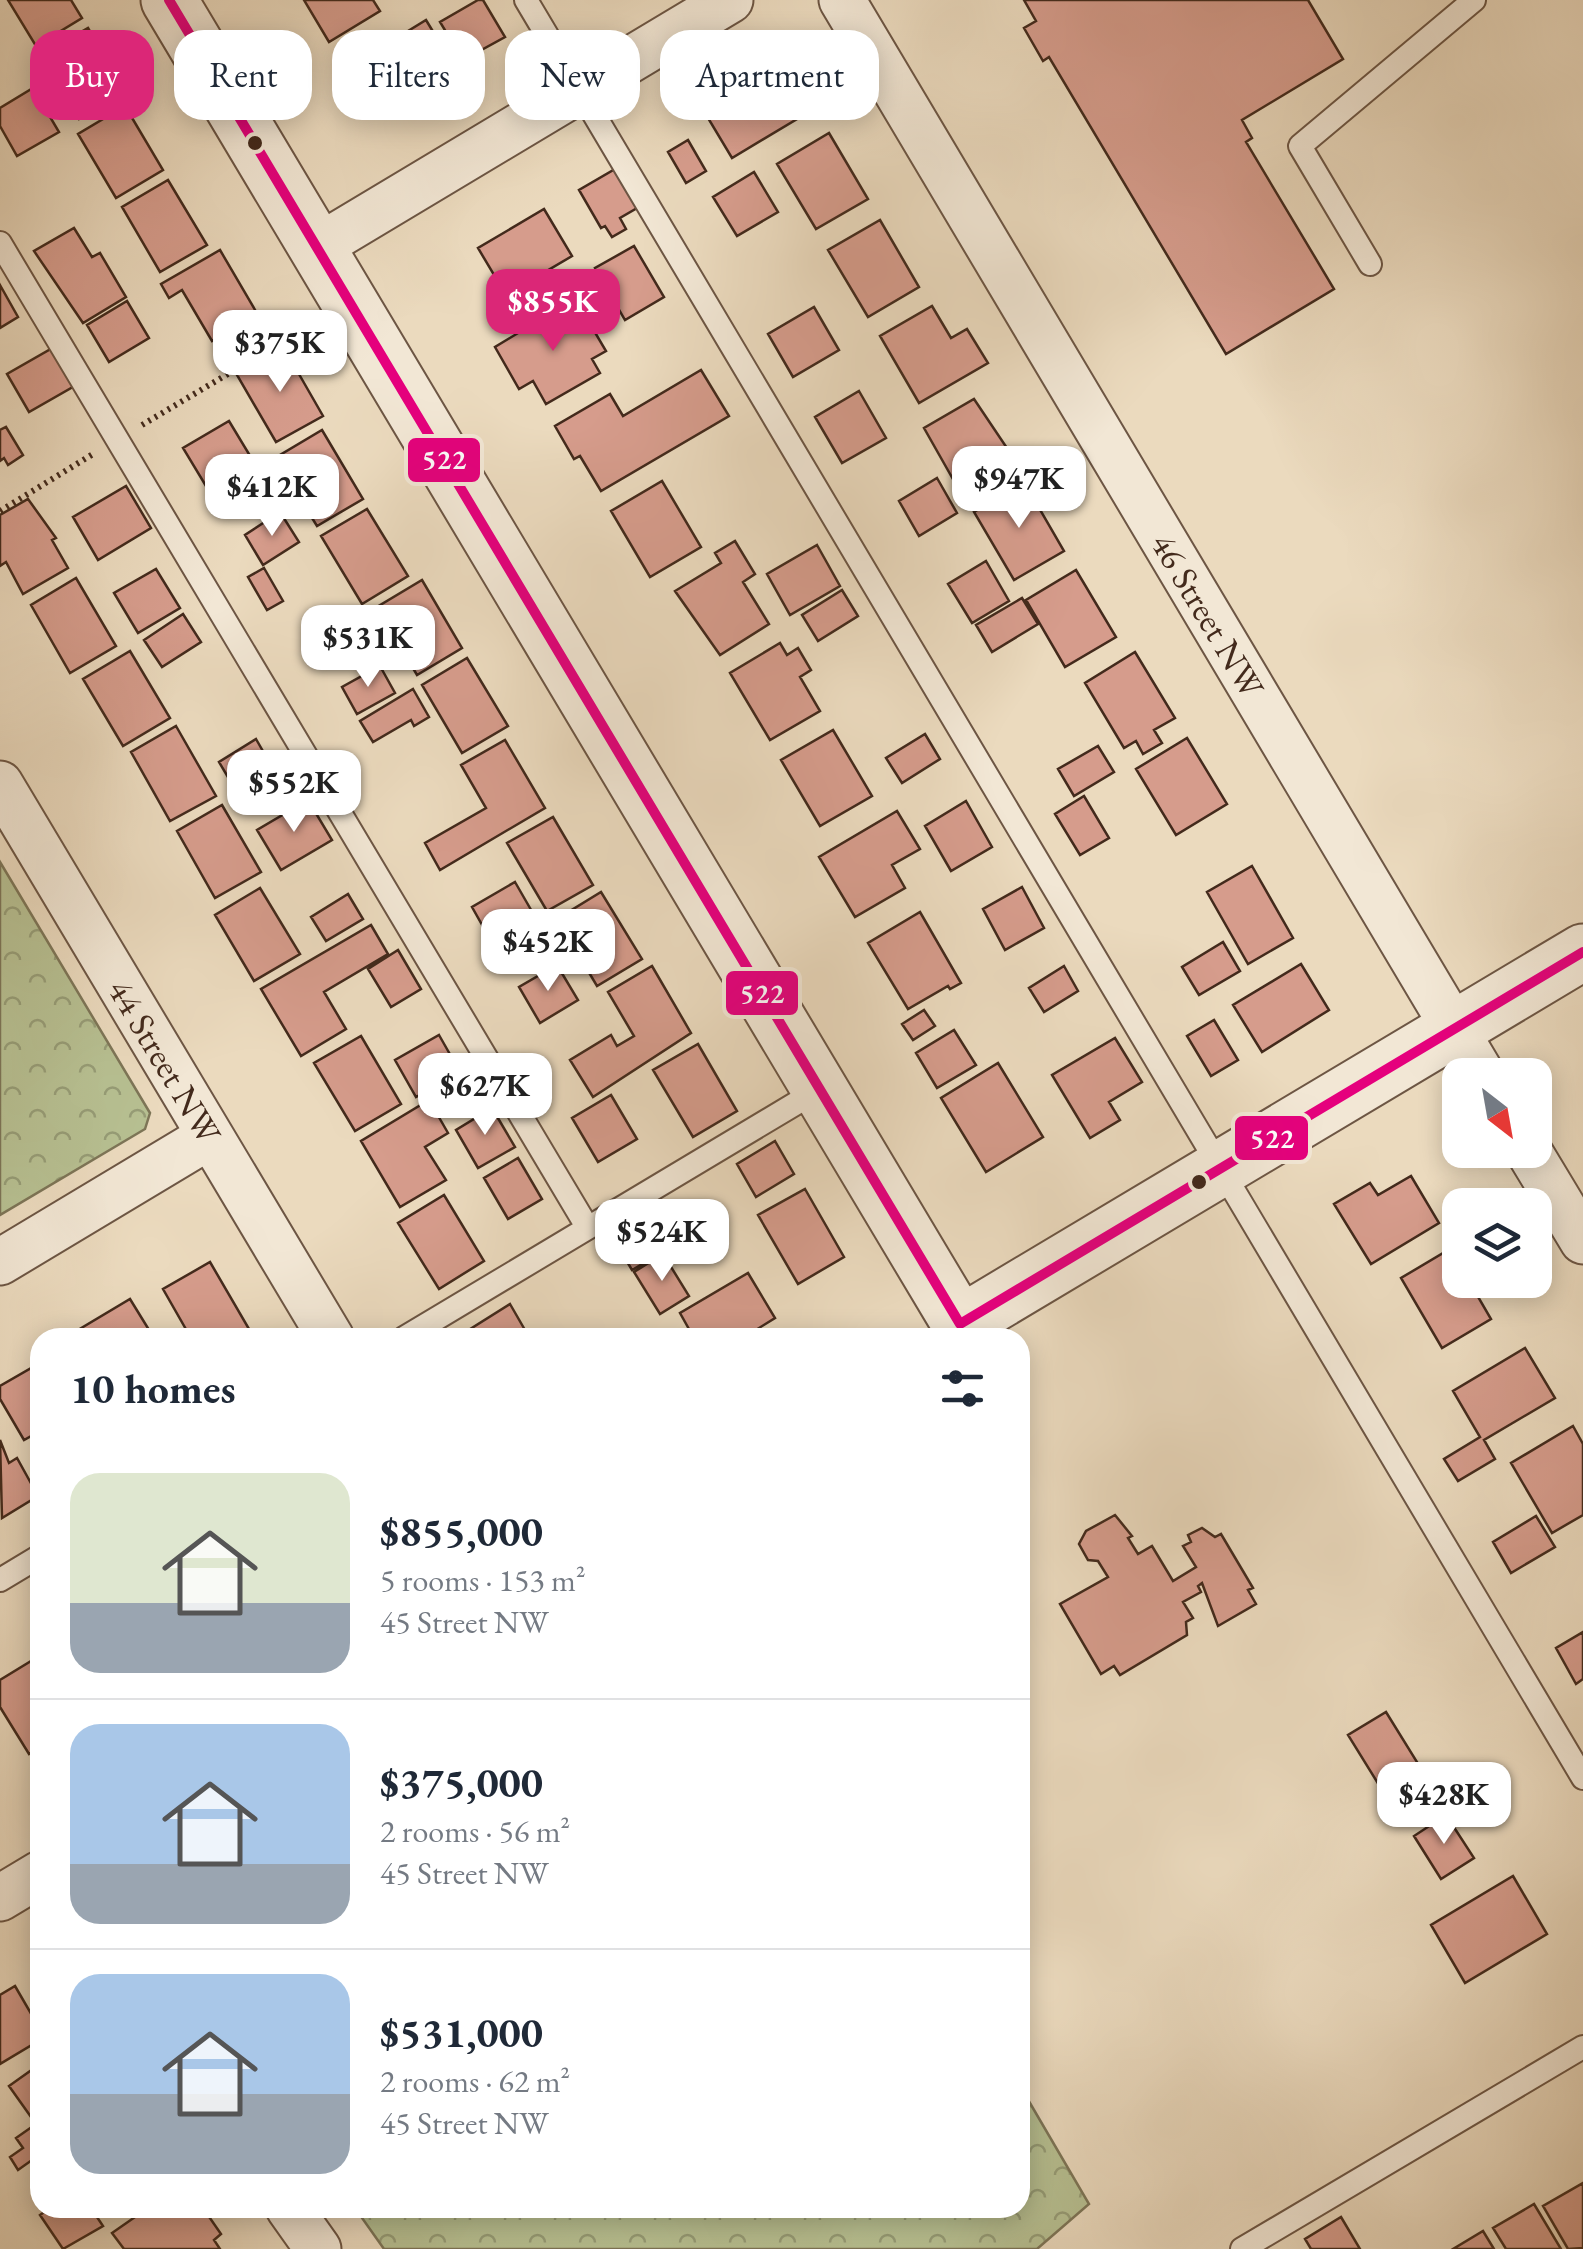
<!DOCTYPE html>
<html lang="en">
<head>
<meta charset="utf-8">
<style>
  :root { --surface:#fff; --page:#f2f2f3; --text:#1f2937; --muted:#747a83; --line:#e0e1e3; --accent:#db2777 }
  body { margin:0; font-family:"EB Garamond",serif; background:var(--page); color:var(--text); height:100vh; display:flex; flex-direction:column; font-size:38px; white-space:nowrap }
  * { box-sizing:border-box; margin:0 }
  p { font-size:32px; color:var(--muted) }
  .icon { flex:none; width:55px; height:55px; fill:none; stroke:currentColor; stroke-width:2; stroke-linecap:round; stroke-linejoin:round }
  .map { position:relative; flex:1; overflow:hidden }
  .details { position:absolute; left:30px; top:1328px; width:1000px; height:890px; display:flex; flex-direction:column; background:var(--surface); border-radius:30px; box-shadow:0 5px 25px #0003 }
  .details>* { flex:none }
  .top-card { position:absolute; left:30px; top:30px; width:1000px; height:90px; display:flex; gap:20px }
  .needle { width:65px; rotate:149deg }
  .tools { position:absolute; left:1442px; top:1058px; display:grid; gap:20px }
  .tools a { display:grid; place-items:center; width:110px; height:110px; border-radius:20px; background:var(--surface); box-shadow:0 5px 25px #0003; font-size:50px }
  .price { position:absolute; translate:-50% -85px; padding:0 22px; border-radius:20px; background:#fff; color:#222; font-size:32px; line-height:65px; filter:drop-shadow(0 2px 5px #0008) }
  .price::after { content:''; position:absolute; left:50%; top:60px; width:30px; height:22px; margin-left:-15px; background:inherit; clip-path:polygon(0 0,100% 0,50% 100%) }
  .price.current { background:var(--accent); color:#fff }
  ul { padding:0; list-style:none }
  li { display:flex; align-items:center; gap:30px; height:250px; padding:0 40px }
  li+li { border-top:2px solid var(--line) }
  li span { display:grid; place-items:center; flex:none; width:280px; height:200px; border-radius:30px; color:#555 }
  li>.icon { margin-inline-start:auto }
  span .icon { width:120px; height:120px; fill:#fffc; stroke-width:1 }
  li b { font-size:42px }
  h2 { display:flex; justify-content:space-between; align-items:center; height:120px; padding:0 40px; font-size:42px }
  .pill { padding:0 35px; border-radius:30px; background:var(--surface); box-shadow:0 5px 25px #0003; font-size:35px; line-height:90px }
  .pill.current { background:var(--accent); color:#fff }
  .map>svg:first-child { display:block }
</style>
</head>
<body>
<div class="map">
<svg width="1583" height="2249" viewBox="0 0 1583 2249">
  <defs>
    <pattern id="forest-crowns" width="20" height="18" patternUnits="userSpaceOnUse" patternTransform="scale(2.5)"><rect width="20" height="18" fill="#b7c092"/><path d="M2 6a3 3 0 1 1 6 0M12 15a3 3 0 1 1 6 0" fill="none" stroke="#969c76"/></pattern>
  </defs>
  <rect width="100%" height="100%" fill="#ebdabe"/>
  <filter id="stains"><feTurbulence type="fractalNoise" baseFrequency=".002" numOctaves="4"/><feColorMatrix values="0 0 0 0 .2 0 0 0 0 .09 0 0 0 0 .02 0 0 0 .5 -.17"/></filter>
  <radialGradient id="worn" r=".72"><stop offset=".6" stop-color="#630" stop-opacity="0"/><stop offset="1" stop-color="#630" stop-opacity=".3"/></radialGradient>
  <path fill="url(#forest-crowns)" stroke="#7d7557" stroke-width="2.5" d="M0,862l150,251 -5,16 -145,86z
    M1020,2086l69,118 -52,45h-653l-29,-41h665z"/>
  <path fill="#d69c8c" stroke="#432a1c" stroke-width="2.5" d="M8,0h63l11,18 -46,28z
    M304,0h69l7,11 -51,31z
    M478,0h5l22,37 -42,23 -23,-38z
    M1024,0h284l35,59 -101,61 10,18 -6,4 88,147 -108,65 -177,-297 -6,4 -19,-33 12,-7z
    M426,20l31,51 -65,39 -31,-50z
    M88,28l37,64 -46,27 -38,-64z
    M767,69l30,50 -65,39 -30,-50z
    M33,88l26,44 -42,24 -17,-30v-18z
    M125,106l38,64 -47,28 -38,-64z
    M829,133l39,66 -52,30 -39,-65z
    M688,140l18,31 -20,12 -18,-31z
    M622,165l22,39 -24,14 6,11 -14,8 -7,-11 -4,2 -22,-38z
    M754,172l24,40 -41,24 -24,-39z
    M168,180l39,65 -47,27 -38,-65z
    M544,209l28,47 -66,39 -28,-47z
    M880,220l39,67 -51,30 -40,-67z
    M74,228l18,29 8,-4 26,44 -43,26 -49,-72z
    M634,246l30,51 -39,23 -30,-52z
    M220,250l38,65 -46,26 -30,-51 -13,8 -8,-14z
    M0,285l18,32 -18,11z
    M127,301l22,37 -40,24 -22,-37z
    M932,306l19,32 16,-9 21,34 -69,40 -39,-67z
    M561,307l7,13 15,-8 23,39 -14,8 8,14 -54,31 -13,-23 -14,8 -24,-42z
    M814,307l25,43 -46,27 -25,-43z
    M56,346l22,38 -49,28 -22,-38z
    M284,348l39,68 -47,26 -39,-67z
    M701,370l28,46 -128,75 -21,-35 -6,3 -19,-33 55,-32 13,22z
    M859,391l27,47 -44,25 -27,-46z
    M974,399l43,64 -55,32 -38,-67z
    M229,421l26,43 -46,27 -26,-43z
    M6,427l17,28 -15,10 -4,-7 -4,3v-31z
    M322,430l41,69 -46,27 -42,-68z
    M937,478l20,35 -38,23 -20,-35z
    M662,481l39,66 -51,30 -39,-66z
    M1024,482l40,69 -50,29 -40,-68z
    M126,486l25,42 -53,32 -25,-43z
    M28,499l28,39 -4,2 16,28 -45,26 -17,-32 -6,4v-51z
    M367,509l41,67 -46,28 -41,-68z
    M280,512l19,30 -36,23 -18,-30z
    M735,541l20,33 -12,8 26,42 -49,31 -45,-64 46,-28 -6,-10z
    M817,545l23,41 -50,29 -23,-41z
    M986,561l23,40 -37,22 -24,-39z
    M264,568l19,33 -16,9 -19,-33z
    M156,569l24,39 -42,25 -24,-40z
    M1076,570l40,67 -51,30 -39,-67z
    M76,578l40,68 -46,27 -39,-68z
    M422,580l40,68 -45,27 -40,-68z
    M842,590l16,26 -40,25 -16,-26z
    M1022,598l16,26 -46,28 -16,-27z
    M183,614l18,28 -39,25 -18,-27z
    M350,625l12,21 -26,15 -12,-21z
    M780,643l7,12 11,-7 13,22 -11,7 20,34 -50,29 -40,-67z
    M130,651l40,67 -47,28 -40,-67z
    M1135,652l40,66 -21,12 8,13 -19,11 -7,-13 -12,7 -39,-65z
    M467,658l41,68 -46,27 -40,-68z
    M380,666l15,27 -38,21 -15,-27z
    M413,689l16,28 -15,9 -3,-6 -38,22 -13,-21z
    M176,726l40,70 -46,25 -39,-69z
    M833,730l39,66 -52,30 -39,-66z
    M925,734l15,25 -38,24 -16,-25z
    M1187,738l40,66 -51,31 -40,-66z
    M256,739l16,28 -37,22 -16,-27z
    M505,740l40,68 -105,62 -15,-27 61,-35 -25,-43z
    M1098,746l16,26 -40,24 -16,-27z
    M1084,796l25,42 -29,17 -25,-41z
    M308,800l24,40 -51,30 -24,-40z
    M966,801l26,46 -41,24 -26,-45z
    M222,805l39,67 -46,26 -38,-67z
    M897,811l23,38 -28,16 13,23 -50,29 -36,-60z
    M553,817l40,68 -46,26 -40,-68z
    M1252,866l41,72 -45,26 -41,-72z
    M515,882l23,40 -44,24 -22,-39z
    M1022,887l22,41 -39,22 -22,-41z
    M260,888l40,66 -46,27 -39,-66z
    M601,892l41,67 -45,27 -40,-67z
    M348,894l15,25 -37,22 -15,-24z
    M920,912l41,71 -11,6 -2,-3 -40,23 -40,-66z
    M371,925l17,29 -64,38 22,37 -45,27 -40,-67z
    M1223,942l17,29 -41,24 -17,-28z
    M398,950l23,39 -30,18 -23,-38z
    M1301,964l28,46 -67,42 -29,-47z
    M557,965l21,35 -38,23 -21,-36z
    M652,966l39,67 -98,64 -23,-37 41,-25 6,11 17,-10 -26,-44z
    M1064,966l14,25 -34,21 -15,-24z
    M924,1010l11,16 -22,14 -11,-16z
    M1214,1020l24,40 -27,16 -24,-40z
    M954,1030l22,35 -39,23 -21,-35z
    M439,1035l21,37 -44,25 -21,-37z
    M361,1036l40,68 -46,27 -41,-68z
    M1115,1038l27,44 -33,20 11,18 -30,18 -38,-63z
    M698,1044l39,67 -44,26 -40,-67z
    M998,1063l45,74 -57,35 -45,-74z
    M611,1095l26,44 -39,23 -26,-44z
    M429,1100l19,33 -23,14 21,33 -46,27 -39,-66z
    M492,1108l23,39 -37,21 -22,-38z
    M775,1141l19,33 -38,23 -19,-33z
    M518,1158l24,41 -34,20 -24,-41z
    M1411,1176l28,47 -68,41 -37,-60 36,-21 8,12z
    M805,1189l39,68 -46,27 -40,-69z
    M444,1195l40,66 -45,28 -41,-66z
    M657,1213l19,31 -44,26 -19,-32z
    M1460,1243v37h15l-5,3 21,36 -49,29 -41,-70z
    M663,1254l26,42 -29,18 -26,-42z
    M210,1262l39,67 2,9h-60l-28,-49z
    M748,1273l27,45 -32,20h-49l-14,-25z
    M130,1299l24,39h-85l-1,-2z
    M510,1304l19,33 -73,1z
    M1525,1348l30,50 -71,42 11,19 -37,22 -14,-22 36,-22 -27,-46z
    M40,1363v68l-16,9 -24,-41v-13z
    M1573,1426l10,18v71l-31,18 -41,-70z
    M0,1440l9,23 8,-5 21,38 -36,22z
    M1115,1515l17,21 -4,2 10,16 14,-8 21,35 23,-14 -13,-21 8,-4 -3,-7 14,-7 13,9 6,-3 32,54 -5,2 8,14 -38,22 -16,-43 -4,3 3,6 -18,10 10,16 -7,4 1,13 -67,40 -6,-9 -13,8 -41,-70 48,-27 -10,-16 -10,-1 -9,-16 7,-13z
    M1536,1516l19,31 -44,26 -18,-31z
    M1583,1632v47l-7,5 -20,-36z
    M36,1658l4,7v82l-11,7 -29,-47v-27z
    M1386,1712l31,50 -38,23 -31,-50z
    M1446,1815l28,43 -33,21 -27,-43z
    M1513,1876l34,58 -82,49 -34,-58z
    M15,1986l25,43v11l-40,24v-69z
    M40,2064v97l-5,4 -3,-5 -14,10 -8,-13 13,-9 -7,-10 20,-14 -27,-38z
    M1583,2183v65l-15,1 -25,-43z
    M1534,2204l27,45h-55l-13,-21z
    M50,2208h41l12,18 -40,23 -23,-34z
    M148,2208h55l18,26 -7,6 6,9h-96l-12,-16z
    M1341,2217l19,32h-49l-6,-10z
    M1483,2231l11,18h-41z"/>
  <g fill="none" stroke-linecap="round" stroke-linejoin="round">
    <g stroke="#6d5644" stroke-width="26">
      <path id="service" d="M526,0l1057,1778
        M0,243l586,982
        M1370,264l-70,-118 174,-146
        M404,1338l416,-249
        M0,1580l40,-24
        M1242,2249l341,-202"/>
    </g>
    <g stroke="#6d5644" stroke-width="49">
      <path id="minor" d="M842,0l640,1075
        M316,248l414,-248
        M0,784l331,554
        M1528,1150l55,91
        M0,1262l210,-126
        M0,1898l40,-24
        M289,2208l29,41"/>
    </g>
    <g stroke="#6d5644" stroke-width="59">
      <path id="tertiary" d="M169,0l791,1324 623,-372"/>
    </g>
    <path stroke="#432a1c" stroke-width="6" stroke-dasharray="2.5 5" stroke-linecap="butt" d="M142,425l170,-101
      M0,511l93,-57"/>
    <use href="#service" stroke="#f2e7d5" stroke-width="22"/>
    <use href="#minor" stroke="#f2e7d5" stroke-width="45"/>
    <use href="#tertiary" stroke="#f2e7d5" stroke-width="55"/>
    <g stroke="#f2e7d5" stroke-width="18">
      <path id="bus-1" d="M169,0l791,1324
        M960,1324l623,-372"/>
    </g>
    <use href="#bus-1" stroke="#e5007d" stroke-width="10"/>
  </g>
  <g fill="#432a1c" stroke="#f2e7d5" stroke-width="4">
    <circle cx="255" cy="143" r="9"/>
    <circle cx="1199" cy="1182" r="9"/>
  </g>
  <g text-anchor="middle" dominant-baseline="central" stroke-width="8" stroke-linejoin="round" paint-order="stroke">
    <g font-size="35" fill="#432a1c" stroke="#f2e7d5">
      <text transform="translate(1208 615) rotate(59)">46 Street NW</text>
      <text transform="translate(165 1061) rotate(59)">44 Street NW</text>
    </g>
  </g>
  <g stroke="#f2e7d5" stroke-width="4">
    <rect x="406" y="436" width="76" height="48" rx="10" fill="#e5007d"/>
    <rect x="724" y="969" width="76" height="48" rx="10" fill="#e5007d"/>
    <rect x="1233" y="1114" width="77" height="48" rx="10" fill="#e5007d"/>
  </g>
  <g font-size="28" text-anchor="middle" font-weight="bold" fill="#fff">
    <text x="444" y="469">522</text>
    <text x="762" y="1003">522</text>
    <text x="1272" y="1148">522</text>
  </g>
  <rect width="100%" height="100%" filter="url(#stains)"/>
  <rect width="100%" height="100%" fill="url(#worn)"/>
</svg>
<div class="tools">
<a><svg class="needle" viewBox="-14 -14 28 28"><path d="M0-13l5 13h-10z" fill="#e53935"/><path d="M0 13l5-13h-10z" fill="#747a83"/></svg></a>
<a><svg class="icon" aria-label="layers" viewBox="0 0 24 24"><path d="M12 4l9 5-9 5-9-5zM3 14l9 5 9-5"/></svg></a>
</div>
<b class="price current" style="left:553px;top:354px">$855K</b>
<b class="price" style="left:280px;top:395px">$375K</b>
<b class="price" style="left:1019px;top:531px">$947K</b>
<b class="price" style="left:272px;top:539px">$412K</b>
<b class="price" style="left:368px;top:690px">$531K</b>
<b class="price" style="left:294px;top:835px">$552K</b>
<b class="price" style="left:548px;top:994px">$452K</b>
<b class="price" style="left:485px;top:1138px">$627K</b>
<b class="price" style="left:662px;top:1284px">$524K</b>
<b class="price" style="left:1444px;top:1847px">$428K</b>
<div class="top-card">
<a class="pill current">Buy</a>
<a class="pill">Rent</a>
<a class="pill">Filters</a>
<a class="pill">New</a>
<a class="pill">Apartment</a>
</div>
<section class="details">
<h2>10 homes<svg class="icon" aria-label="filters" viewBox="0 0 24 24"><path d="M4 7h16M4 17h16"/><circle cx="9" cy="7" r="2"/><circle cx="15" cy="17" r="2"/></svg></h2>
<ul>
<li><span style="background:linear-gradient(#dfe7d0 65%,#9aa5b1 0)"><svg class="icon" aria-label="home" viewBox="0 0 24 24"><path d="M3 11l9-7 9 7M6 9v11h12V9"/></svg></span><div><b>$855,000</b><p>5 rooms · 153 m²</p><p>45 Street NW</p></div></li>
<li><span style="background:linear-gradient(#a9c7e8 70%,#9aa5b1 0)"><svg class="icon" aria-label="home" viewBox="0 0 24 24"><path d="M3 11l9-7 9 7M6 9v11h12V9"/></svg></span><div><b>$375,000</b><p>2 rooms · 56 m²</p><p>45 Street NW</p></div></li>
<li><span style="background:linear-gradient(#a9c7e8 60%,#9aa5b1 0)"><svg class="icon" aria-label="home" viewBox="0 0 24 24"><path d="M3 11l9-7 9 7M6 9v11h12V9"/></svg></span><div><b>$531,000</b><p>2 rooms · 62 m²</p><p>45 Street NW</p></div></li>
</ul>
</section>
</div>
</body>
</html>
